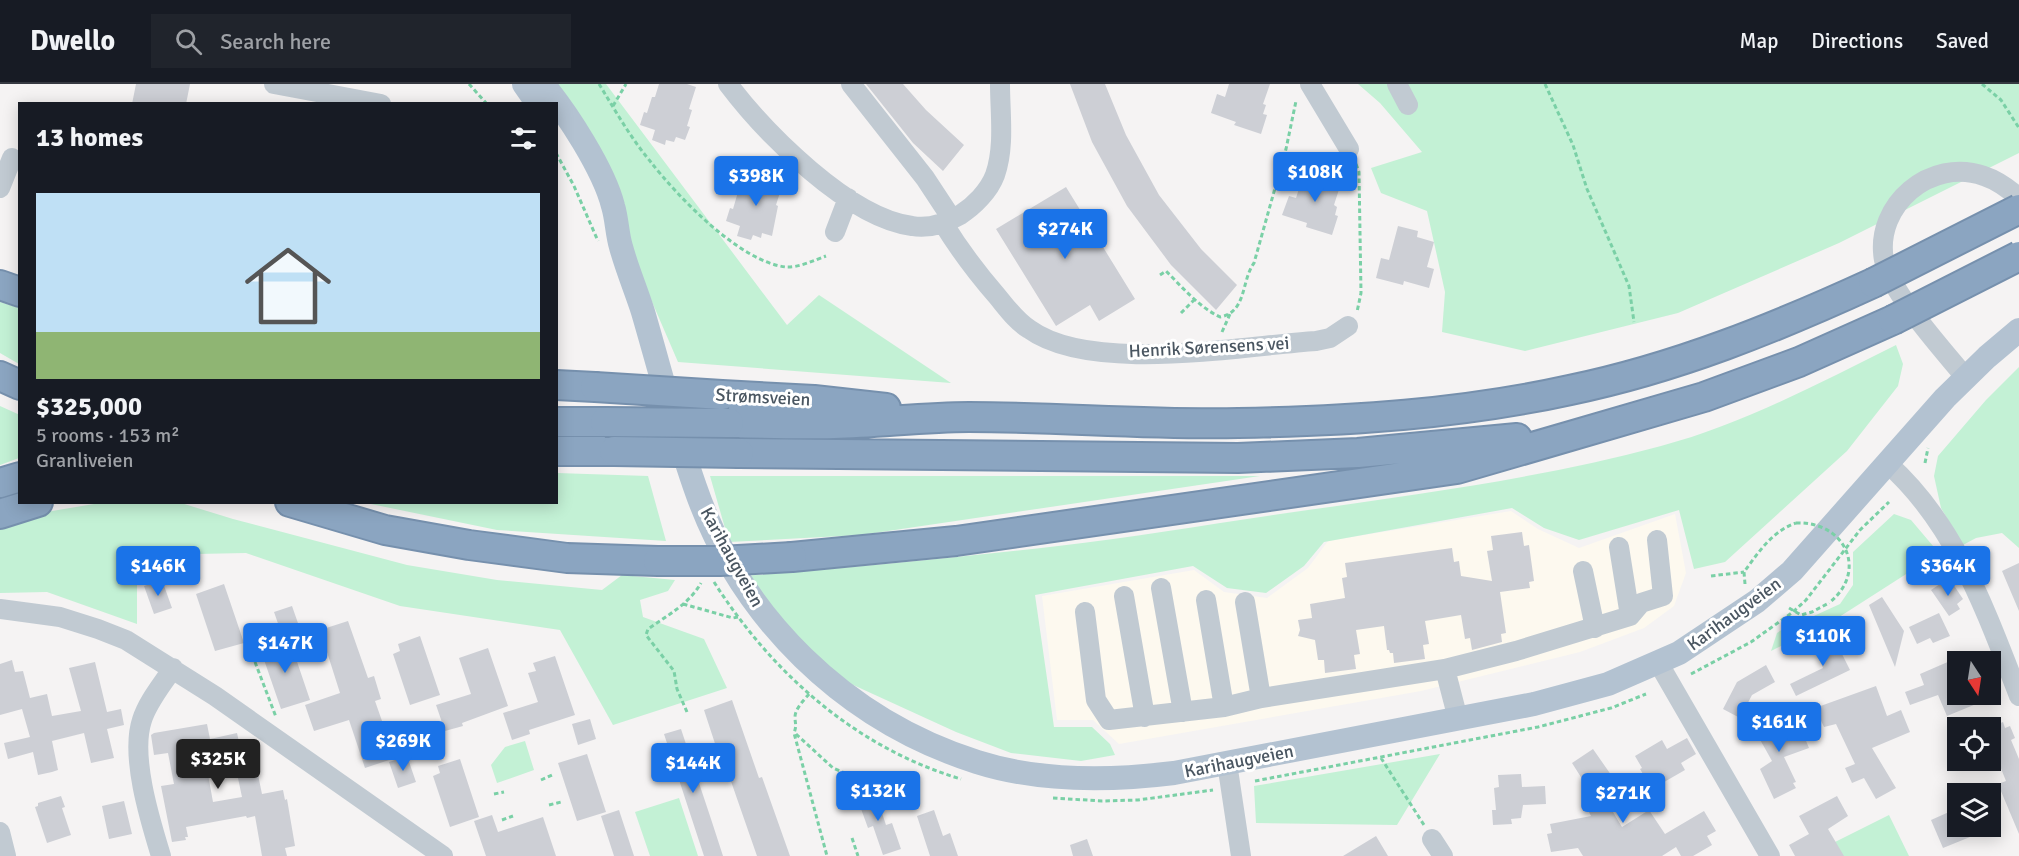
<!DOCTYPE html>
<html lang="en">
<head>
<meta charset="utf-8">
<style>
  :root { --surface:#171b24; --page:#20242c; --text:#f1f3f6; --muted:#9ea1a6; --line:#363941; --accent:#1a73e8 }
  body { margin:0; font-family:Signika,sans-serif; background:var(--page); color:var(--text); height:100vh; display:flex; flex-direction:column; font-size:22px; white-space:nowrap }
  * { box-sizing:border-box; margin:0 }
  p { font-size:20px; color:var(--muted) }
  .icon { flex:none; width:33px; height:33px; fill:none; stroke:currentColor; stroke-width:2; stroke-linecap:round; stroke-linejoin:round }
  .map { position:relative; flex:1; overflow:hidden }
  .panel { position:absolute; left:18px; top:18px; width:540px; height:402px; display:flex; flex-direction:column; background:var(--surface); border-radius:0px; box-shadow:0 3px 15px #0003 }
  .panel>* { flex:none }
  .needle { width:39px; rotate:168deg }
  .tools { position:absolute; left:1947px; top:567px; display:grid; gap:12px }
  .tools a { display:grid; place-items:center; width:54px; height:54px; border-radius:0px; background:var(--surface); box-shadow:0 3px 15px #0003; font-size:30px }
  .price { position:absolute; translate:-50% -51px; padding:0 14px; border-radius:6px; background:var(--accent); color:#fff; font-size:20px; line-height:39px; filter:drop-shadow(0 2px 3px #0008) }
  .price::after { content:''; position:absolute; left:50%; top:36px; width:18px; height:14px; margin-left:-9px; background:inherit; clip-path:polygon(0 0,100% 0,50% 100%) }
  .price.selected { background:#222; color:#fff }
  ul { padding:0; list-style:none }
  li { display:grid; align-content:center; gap:12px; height:318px; padding:0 18px }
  li span { display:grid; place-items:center; height:186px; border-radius:0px; color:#555 }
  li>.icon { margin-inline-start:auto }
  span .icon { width:108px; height:108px; fill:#fffc; stroke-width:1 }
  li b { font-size:26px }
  h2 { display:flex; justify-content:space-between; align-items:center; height:72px; padding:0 18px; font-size:26px }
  header { display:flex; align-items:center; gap:36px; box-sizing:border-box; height:84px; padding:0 30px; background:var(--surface); border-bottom:2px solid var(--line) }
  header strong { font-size:28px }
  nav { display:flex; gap:33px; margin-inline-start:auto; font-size:21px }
  .search { width:420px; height:54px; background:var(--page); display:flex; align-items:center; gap:15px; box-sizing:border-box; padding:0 21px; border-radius:0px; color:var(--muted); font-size:22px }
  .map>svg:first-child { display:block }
</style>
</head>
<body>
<header>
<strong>Dwello</strong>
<div class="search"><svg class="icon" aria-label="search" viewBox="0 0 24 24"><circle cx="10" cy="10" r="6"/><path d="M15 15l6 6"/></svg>Search here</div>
<nav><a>Map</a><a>Directions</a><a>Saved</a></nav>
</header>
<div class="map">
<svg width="2019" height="772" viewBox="0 0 2019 772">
  <rect width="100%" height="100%" fill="#f5f3f3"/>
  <path fill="#fdf9ef" d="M1511,427l27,18 41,19 96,-34 11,59 -12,33 -30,22 -64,24 -159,39 -302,53 -26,-24h-36l-15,-124 152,-26 30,22 43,6 41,-30 20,-27z"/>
  <path fill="#c3f1d5" d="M556,0h50l181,241 32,-30 132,88 -273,-21 -117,-271z
    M1358,0h661v69l-180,90 -161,70 -153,38 -83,-19 3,-40 -18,-81 -46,-18 -10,-25 51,-16 -42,-49z
    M0,218l19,6v56l-19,-11z
    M1896,261l7,19 -5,22 -51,65 -122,111 -31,7 -15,-59 -100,30 -35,-12 -32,-20 -188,34 -20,24 -38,27 -39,-5 -34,-22 -158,29 19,132h38l18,17 5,11 -34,6 -70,-8 -55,-21 -129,-59 -83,-97c105,-8 209,-18 314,-30 76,-9 153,-22 229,-33 125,-18 252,-34 374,-67 83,-22 158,-63 235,-101z
    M2019,283v181l-17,-15 -26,5 -13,7 -22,-37 -7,-32 4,-20 48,-56z
    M0,322l20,9 -1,43 -19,7z
    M557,389l91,3 18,65 -169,-11 -131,-27 190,-1z
    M710,392h550l-399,59 -132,7z
    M100,419h81l52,16 174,46 90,15 105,10 20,-15 53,5 -7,11 -28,9 3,17 61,22 23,49 -114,37 -53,-95 -160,-24 -154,-53 -98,2 -11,29v40l-90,-32 -47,1v-66l40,-14z
    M1894,430l17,6 28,33 -103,66 -65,32 6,-18 13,-9 15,-4 35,-16 13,-19v-33z
    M525,657l9,29 -37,13 -6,-18 14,-18z
    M1440,670l-43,71 -141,-2 -2,-37z
    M679,714l19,58h-48l-15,-44z
    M1889,731l20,41h-102z"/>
  <path fill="#cdcfd5" d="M136,0h54l-4,20h-54z
    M659,0h28l9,3 -7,22 3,1 -5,16 3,1 -5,13 -9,-3 -2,5 -8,-2 -1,5 -13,-5 3,-10 -15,-5 4,-13 3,1 5,-16h3z
    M866,0h37l23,26 38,35 -21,26 -30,-28z
    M1070,0h35l21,51 33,60 42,54 36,36 -21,25 -45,-45 -44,-59 -35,-64z
    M1229,0h41l-7,20 3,1 -3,9 4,1 -6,19 -27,-9 2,-3 -25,-9 6,-19 8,3z
    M748,88l35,11 -7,22 2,1 -6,30 -10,-3 -1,5 -8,-3 -2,5 -14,-4 3,-10 -14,-5 4,-13 3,1 5,-17 3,1z
    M1304,89l18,6 1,-5 19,6 -8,25 3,2 -2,8 3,1 -6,19 -26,-8 1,-4 -25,-8 7,-19 7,2z
    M1066,103l69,112 -36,22 -9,-16 -34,21 -60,-97z
    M1398,142l20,5 -1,6 17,5 -7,25 7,2 -5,19 -25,-7 -1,4 -27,-7 5,-20 8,2z
    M1522,448l2,14 5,-1 5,36 -5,1 1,6 -30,4 6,41 -5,1 1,8 -30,8 -2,-12 -5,1 -4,-24 -36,6 4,23 -6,1 2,14 -31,4 -1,-10h-3l-1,-3h-2l-3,-24 -28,4 4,24 -6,1 2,14 -31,4 -1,-13h-6l-3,-20 -17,-4 2,-6 -2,-10 14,-2 -2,-14 35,-6 -3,-20 5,-1 -2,-14 107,-15 2,14 5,-1 2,15 31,5 -5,-30 6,-1 -2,-14z
    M2019,479v48l-17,-40z
    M1949,494l14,21 -6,5 3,5 -11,7 -18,-26z
    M162,496l10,28 -18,6 -10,-28z
    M224,500l20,59 -29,8 -19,-57z
    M1882,513l22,34 -9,36 -26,-62z
    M292,522l7,20 -18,6 -7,-20z
    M1939,529l11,23 -17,7 -3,-5 -13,6 -8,-17z
    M348,537l20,57 6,-2 7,23 -6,2 20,57 -30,10 -16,-48 -35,11 -9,-26 35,-12 -20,-63z
    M420,552l20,59 -30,10 -17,-51 7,-3 -2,-7z
    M1833,552l17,34 -54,26 -6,-12 33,-16 -10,-22z
    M289,554l21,62 -29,9 -20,-58 11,-3 -1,-4z
    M488,564l20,58 -46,17 1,3 -18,5 -9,-26 35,-11 -12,-36z
    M555,572l20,59 -46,15 1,4 -18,6 -9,-27 35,-11 -10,-29 8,-2 -3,-8z
    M12,576l3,12 8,-1 7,27 17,-4 5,22 29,-5 -12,-43 26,-6 12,50 14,-3 3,16 -17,4 7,29 -23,5 -7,-30 -32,8 6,29 -6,2 -14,3 -5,-23 -25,7 -4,-16 26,-6 -8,-28 -22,6v-51z
    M1950,577l8,17v16l40,1 -51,21 -9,-21 -28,10 -5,-13 19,-7 -4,-11z
    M1766,581l9,17 -23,13 -12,23 -17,-9 14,-27z
    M1876,602l11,30 14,-6 9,22 -38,16 24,40 -20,11 -12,-21 -12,5 -7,-15 10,-4 -19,-40 -12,3 -9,-19z
    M732,616l27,78 3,-1 28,79h-33l-31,-89 -3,1 -19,-58z
    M1780,628l16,28 8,-4 5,12 -25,9 12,25 -3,1 3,5 -22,11 -14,-30 12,-8 -19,-34z
    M590,635l6,20 -18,6 -6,-21z
    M2003,638l2,6 5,-2 5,12 -4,2 8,19v75l-21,-50 8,-3 -10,-25 -6,3v-32z
    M207,640l3,15 27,-6 4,18 -36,7 8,44 29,-5 -7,-33 20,-4 7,34 21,-4 2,10 2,-1 8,47 -10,2 2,8h-25l-7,-40 -8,2 -1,-2 -60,11 2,10h-3l1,3 -14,2 -11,-56 13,-2 -6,-31 -14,2 -3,-20 3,-2z
    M681,645l30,90 12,37h-19l-40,-122z
    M1687,654l9,16 -15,9 4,7 -33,19 -12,-20 2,-1 -7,-12 27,-16 5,9z
    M1593,665l30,43 -16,10 15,25 27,-17 16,24 39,-23 12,20 -9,5 5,9 -19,11h-12l-5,-9 -14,9h-79l-5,-8 -27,4 -4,-18 5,-1 -2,-9 41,-8 -3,-6 10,-6 -26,-41z
    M587,670l19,58 -29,9 -19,-58z
    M407,672l9,26 -18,6 -9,-26z
    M460,675l19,58 -29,10 -17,-51 7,-3 -2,-7z
    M1521,690l1,13 23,-1 1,18 -23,1 -2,13 -10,1 1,5 -19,1 -1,-15h4l-2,-22 5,-1 -1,-12z
    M874,705l12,36 6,-2 9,26 -18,6 -10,-29 -5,2 -12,-33z
    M61,712l4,11 -3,1 9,27 -24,8 -12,-36 3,-1v-3z
    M1837,712l11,20 -20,13 16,27h-49l-6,-11 20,-11 -10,-18z
    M124,717l8,33 -23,5 -7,-33z
    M619,726l15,46h-20l-13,-40z
    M934,726l9,26 7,-3 8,23h-28l-13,-40z
    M1949,728l4,11 5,-2v5h7l5,11 -27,11 -12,-28z
    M492,731l6,17 45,-15 13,39h-70l-12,-35z
    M1376,752l12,20h-45z
    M1087,755l6,17h-20l-3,-11z"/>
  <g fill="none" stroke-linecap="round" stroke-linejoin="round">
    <g stroke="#7690ad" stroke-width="32">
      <path id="highway" d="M0,201l20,7
        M0,292l20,9
        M556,301l39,2
        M722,311l92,5 72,8
        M556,338h49
        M729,339c35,1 70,2 105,1 45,-1 90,-7 135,-7 90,0 180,8 269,6 112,-2 223,-9 332,-33 106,-22 205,-62 303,-107
        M556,367h58
        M739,369l499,5 120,-5 159,-15
        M0,399l20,-6
        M290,418l95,28 84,15 98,13 91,3
        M0,430l38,-12
        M792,473l164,-16 501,-72 247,-72 95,-35 94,-42"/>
    </g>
    <path stroke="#7ad0a6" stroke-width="3" stroke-dasharray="4.5 3" stroke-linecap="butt" d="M469,0l18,20
      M599,0c16,26 31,53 51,77 28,36 90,101 136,106 12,1 29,-7 40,-11
      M1545,0l28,61 14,44 42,97 5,36
      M1982,0l19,16 18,28
      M613,22l13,-22
      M556,69l18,33 24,55
      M1356,80l3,8 2,121 -4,19
      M1160,191l6,-4c17,17 33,36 54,46 27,-5 21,-36 34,-54l32,-114 10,-48
      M1181,229l14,-14
      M1222,248l8,-18
      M1925,379l3,-15
      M1711,492l33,-4
      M714,498c58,91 142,166 247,197
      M1745,500l-1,-12c14,-19 28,-41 52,-49
      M683,520l50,14 5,-1
      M1789,524l12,7 11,-3 17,-9
      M255,578l21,55
      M1691,590l60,-32 42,-30 13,-12 54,-70 29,-28
      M809,610c-5,6 -14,15 -14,23 0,7 2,8 -1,16l33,123
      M687,628l-10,-23 -3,-18 -28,-36 2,-6c20,-14 41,-25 53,-46
      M796,650l37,34 41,18 17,15
      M1381,674l43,67
      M541,696l11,-5
      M1255,697l283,-54 73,-19 35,-14
      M494,710l10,-2
      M1053,714l49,3 36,-1 75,-10
      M549,721l12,-3
      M502,736l11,-4
      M852,754l6,18"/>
    <path stroke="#c1cad2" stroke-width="20" d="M274,0l107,20
      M728,0c37,49 121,134 184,142 16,3 34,-3 48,-11 14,-9 29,-24 35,-40 10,-28 5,-62 5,-91
      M851,0l74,94 27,41
      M1310,0l39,65
      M1397,0l11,21
      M0,104l12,-30
      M943,139c16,26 34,50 54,73 10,12 19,25 32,33 62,45 212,17 287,12l14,-3 18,-12
      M835,148l13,-34
      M1965,293c-21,-26 -75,-85 -81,-117 -10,-55 47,-103 100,-84 12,4 25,13 35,22
      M1887,379c69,61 99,149 132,233
      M1619,463l11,69
      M1583,487l12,57
      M1161,504l22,124
      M1124,512l21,121
      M1206,516l18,107
      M1245,518l16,96
      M0,525l60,8 38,12 28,11 89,56 228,160
      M1085,528l11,88 13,20 115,-13 37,-9 184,-29 71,-18 114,-35 11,-13 22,-7 -6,-56
      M1659,580l111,192
      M1445,585l13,50
      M1227,679l14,93
      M0,748l6,24
      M1432,755l11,17
      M161,772c-11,-36 -31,-100 -19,-136 6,-19 20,-35 31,-52"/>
    <path stroke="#b3c2d1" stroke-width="24" d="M524,0l14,20
      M543,0c24,29 61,86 70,122 4,13 4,28 8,41 6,22 15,43 22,65 17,58 32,118 52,175 45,131 150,233 282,275 63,20 132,19 197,11l360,-69 74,-20 71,-31 78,-52 35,-30 153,-173 42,-41 32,-27"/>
    <use href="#highway" stroke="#8ba5c1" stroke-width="28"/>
    <g stroke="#7690ad" stroke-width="32" stroke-linecap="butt">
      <path id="highway-bridge" d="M1873,199l146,-74
        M1893,236l126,-64
        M595,303l127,8
        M605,338l124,1
        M614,367l125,2
        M658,477h62l72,-4"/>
    </g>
    <path stroke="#7ad0a6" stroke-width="3" stroke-dasharray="4.5 3" stroke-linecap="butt" d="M1796,439c49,-2 73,48 33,80"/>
    <use href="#highway-bridge" stroke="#8ba5c1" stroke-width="28"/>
  </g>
  <g text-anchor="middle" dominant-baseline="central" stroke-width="6" stroke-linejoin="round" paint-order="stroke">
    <g font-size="18" fill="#4a5661" stroke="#fff">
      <text transform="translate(1209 263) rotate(-3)">Henrik Sørensens vei</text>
      <text transform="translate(763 313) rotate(3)">Strømsveien</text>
      <text transform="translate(732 473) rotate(61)">Karihaugveien</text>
      <text transform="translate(1734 530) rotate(-36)">Karihaugveien</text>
      <text transform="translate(1239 677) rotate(-11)">Karihaugveien</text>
    </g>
  </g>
</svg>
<div class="tools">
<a><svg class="needle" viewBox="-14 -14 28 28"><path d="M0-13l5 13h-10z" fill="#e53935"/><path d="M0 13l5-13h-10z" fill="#9ea1a6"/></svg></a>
<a><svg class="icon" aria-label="locate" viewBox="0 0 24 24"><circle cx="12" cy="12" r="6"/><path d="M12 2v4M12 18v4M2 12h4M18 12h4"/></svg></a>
<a><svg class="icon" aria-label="layers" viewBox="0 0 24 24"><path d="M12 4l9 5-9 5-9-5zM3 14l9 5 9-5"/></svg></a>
</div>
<b class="price" style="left:1315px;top:119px">$108K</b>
<b class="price" style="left:756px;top:123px">$398K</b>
<b class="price" style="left:1065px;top:176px">$274K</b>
<b class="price" style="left:158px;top:513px">$146K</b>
<b class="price" style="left:1948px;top:513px">$364K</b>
<b class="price" style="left:1823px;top:583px">$110K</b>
<b class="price" style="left:285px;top:590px">$147K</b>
<b class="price" style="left:1779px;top:669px">$161K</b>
<b class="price" style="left:403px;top:688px">$269K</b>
<b class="price selected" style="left:218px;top:706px">$325K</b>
<b class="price" style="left:693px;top:710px">$144K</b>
<b class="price" style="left:878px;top:738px">$132K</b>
<b class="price" style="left:1623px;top:740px">$271K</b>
<section class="panel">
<h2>13 homes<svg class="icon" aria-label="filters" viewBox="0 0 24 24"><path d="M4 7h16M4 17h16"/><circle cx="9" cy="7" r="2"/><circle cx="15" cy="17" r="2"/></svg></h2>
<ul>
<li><span style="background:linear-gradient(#bfe0f5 75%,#8fb573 0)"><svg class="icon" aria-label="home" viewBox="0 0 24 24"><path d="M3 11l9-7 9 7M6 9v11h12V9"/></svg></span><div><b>$325,000</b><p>5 rooms · 153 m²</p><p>Granliveien</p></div></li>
</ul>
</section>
</div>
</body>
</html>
